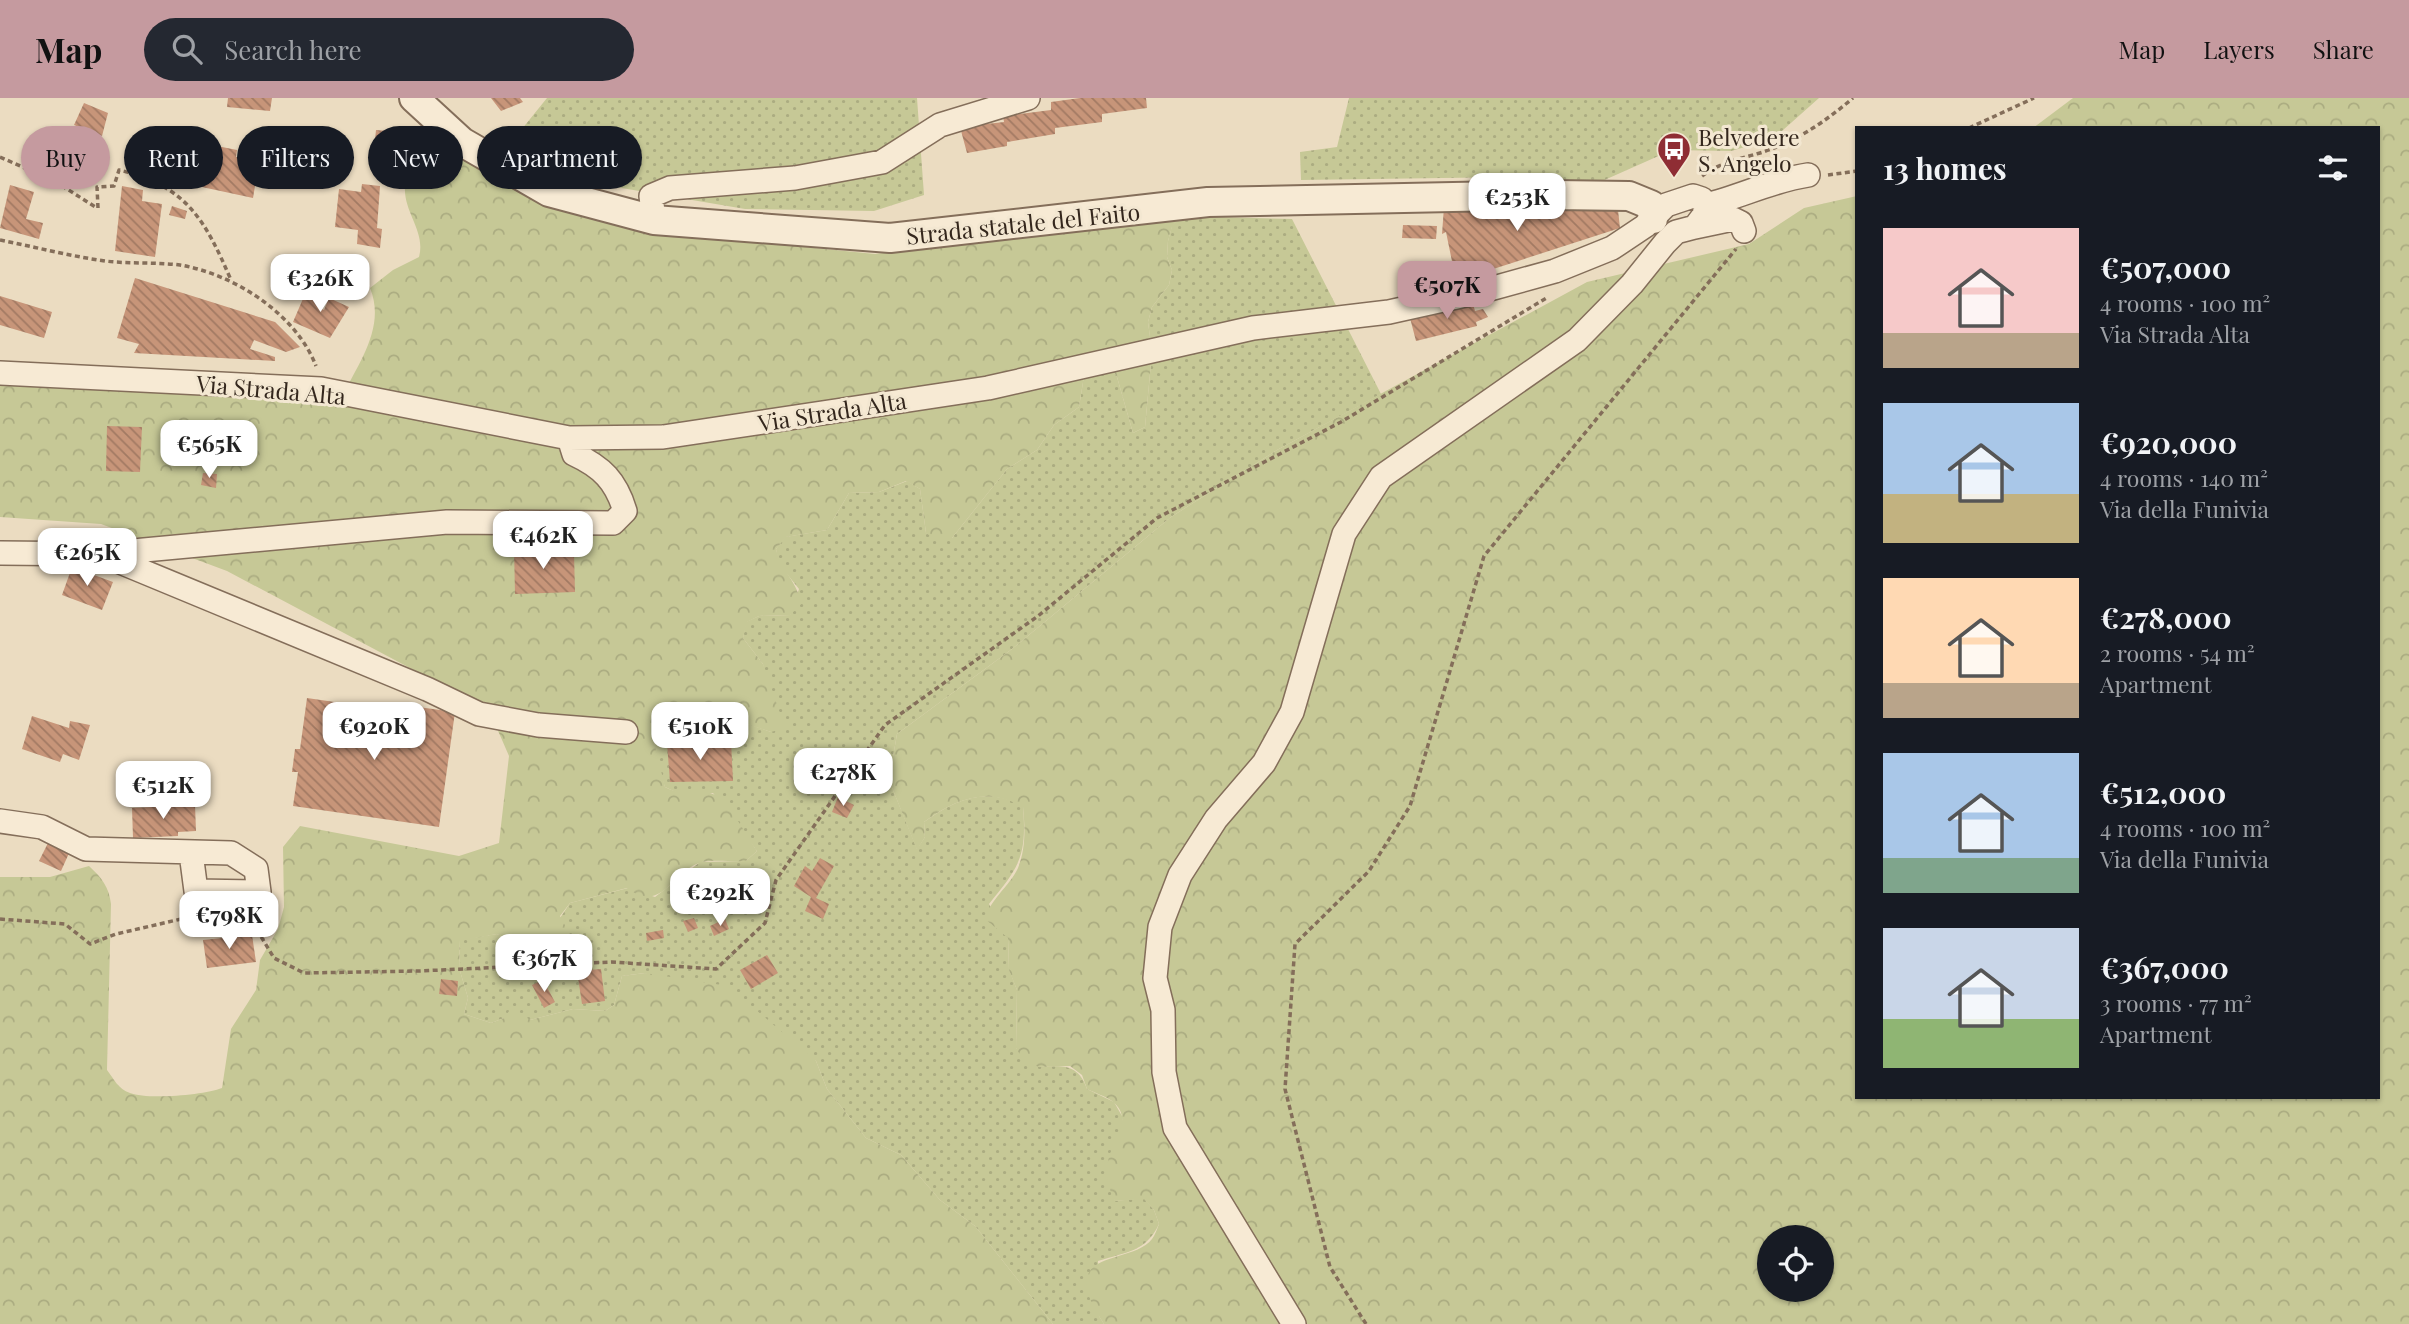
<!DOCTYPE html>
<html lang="en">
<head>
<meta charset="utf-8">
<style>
  :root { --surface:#171b24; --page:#242831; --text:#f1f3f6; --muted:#9ea1a6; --accent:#c59a9f }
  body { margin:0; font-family:"Playfair Display",serif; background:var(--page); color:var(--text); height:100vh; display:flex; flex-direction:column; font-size:26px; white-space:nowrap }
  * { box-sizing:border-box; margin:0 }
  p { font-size:23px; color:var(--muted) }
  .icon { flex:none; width:38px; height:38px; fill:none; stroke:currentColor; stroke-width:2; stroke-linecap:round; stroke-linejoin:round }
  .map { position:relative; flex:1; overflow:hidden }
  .sheet { position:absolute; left:1855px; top:28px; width:525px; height:973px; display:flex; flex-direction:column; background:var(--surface); border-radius:0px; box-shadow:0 2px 5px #0004 }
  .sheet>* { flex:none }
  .top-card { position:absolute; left:21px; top:28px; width:665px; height:63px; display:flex; gap:14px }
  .controls { position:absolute; left:1757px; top:1127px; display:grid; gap:14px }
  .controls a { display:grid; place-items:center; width:77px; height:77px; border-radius:50%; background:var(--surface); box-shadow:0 2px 5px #0004; font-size:35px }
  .price { position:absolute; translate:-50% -60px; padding:0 16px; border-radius:14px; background:#fff; color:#222; font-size:23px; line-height:46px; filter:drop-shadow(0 2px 4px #0008) }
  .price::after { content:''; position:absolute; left:50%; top:42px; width:21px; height:16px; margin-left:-10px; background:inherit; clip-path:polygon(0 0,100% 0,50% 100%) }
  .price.active { background:var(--accent); color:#111 }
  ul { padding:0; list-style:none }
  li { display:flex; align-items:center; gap:21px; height:175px; padding:0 28px }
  li span { display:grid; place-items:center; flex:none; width:196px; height:140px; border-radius:0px; color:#555 }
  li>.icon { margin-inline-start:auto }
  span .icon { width:84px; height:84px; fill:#fffc; stroke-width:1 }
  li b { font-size:30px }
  h2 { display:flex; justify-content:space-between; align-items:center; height:84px; padding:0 28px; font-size:30px }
  .pill { padding:0 24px; border-radius:32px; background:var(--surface); box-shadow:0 2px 5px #0004; font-size:24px; line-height:63px }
  .pill.active { background:var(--accent); color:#111 }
  header { display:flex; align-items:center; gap:42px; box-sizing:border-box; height:98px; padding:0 35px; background:var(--accent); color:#111 }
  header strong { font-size:33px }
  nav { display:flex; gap:38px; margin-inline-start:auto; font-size:24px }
  .search { width:490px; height:63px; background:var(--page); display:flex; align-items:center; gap:18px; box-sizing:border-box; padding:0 24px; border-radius:38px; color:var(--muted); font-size:26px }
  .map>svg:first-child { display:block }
</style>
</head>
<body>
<header>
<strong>Map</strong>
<div class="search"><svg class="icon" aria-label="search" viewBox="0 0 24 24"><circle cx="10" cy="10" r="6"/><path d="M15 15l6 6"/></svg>Search here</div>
<nav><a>Map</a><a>Layers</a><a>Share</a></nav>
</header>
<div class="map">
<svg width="2409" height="1226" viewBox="0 0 2409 1226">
  <defs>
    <pattern id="grass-dots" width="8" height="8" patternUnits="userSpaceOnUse" patternTransform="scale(1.75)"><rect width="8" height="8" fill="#c6c896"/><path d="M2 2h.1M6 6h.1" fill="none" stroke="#abac81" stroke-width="1.8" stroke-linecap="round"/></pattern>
    <pattern id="forest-crowns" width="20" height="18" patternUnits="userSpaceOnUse" patternTransform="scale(1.75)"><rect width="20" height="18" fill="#c6c896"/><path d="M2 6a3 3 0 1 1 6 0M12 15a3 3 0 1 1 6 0" fill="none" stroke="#abac81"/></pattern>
    <pattern id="building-back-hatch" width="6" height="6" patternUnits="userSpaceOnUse" patternTransform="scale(1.75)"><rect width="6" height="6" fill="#c79579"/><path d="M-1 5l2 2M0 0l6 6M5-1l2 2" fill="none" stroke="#a27a63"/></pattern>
  </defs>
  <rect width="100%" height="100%" fill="#ebdcc1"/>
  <path fill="url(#grass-dots)" d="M547,0h370l7,97 -50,16 -129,-2 -147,-25 -89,-39z
    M1349,0h470l-46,41 -42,12 -59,-1 -81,36 -77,-9 -213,3 -1,-28 37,-5z
    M1181,118l111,3 89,175 -104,56 -106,67 -159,132 -115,85 -8,46 28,69 8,-12 -1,-15c31,-23 63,-36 99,-16 4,50 -3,60 -34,98l19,34 1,31 8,21 -1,58 23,19c23,-1 39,-4 48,22l27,13 8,14v15l-13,27 6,43 29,-3 10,12 5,14c-13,28 -33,28 -61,37l1,55 5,8h-51l-78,-98 -35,-26 -39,-45 -35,-17 -39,-49 -11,-28 -171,-88 -23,3 -8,29 -9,6 -32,-2 -43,11 -26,-2 -13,5 -27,-9 4,-16 -8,-27 -1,-31 38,-6 39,20 34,-51 58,-15 27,9 45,-35 46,-1 11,-10 -44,-58 -31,2 -17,-8c-4,-13 -13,-34 -10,-48 9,-47 87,-17 116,-7l-8,-68 -20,-26 3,-16 13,-6 31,-1 9,-26 -20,-25 -3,-15 9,-12 42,-7 22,-37 30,-1 28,-11 13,8 6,44 26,5 55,-69 30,-19 17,-25 25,-18 5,-31 24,-12 9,13 16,56 12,-6 7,-75 -4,-30 4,-15 17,-22 3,-15 -5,-13 1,-16 4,-15z"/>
  <path fill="url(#forest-crowns)" fill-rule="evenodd" d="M2073,0h336v1226h-1305c-52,-78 26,-57 48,-85 3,-4 5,-10 7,-15l-5,-14 -10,-11 -29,2c-7,-13 -10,-29 -6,-44 5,-18 25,-39 3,-56 -7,-5 -17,-8 -25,-12l-5,-14 -12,-9 -31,1 -15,-6 -8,-13 1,-58 -8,-20 -1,-32 -23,-19c6,-21 24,-32 33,-51 8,-20 7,-41 5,-61 -36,-21 -68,-8 -99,15l1,15 -8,13 -28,-70 8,-46 115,-85 159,-132 106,-67 310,-168 162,-38 55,-36 53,-12v901h521v-969h-345zM1769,1139h53v53h-53z
    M453,60h15l21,20 74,33 69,19 243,24 306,-38 -9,11 -4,14 -1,16 5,13 -3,15 -17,22 -4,15 4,30 -7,75 -12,6 -16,-56 -9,-13 -24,12 -5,31 -25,18 -17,25 -30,19 -55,69 -14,3 -12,-8 -6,-44 -14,-8 -27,11 -30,1 -22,37 -41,7 -10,12c5,22 22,33 25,55l-11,11 -31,1 -12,6 -4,16 20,26 22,64 -14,4 -43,-14 -44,-5 -14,5 -11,9 -5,15 11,45c24,12 31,1 48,7 14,4 35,44 44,57l-11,10c-14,1 -31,-2 -44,1 -30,8 -39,53 -75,26l-57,15 -10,13 14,26 -10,12h-28l-39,-20 -38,7 1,30 8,27 -4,16 27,9 13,-5 8,-11 18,13 43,-11 32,2 9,-6 8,-29 23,-3 83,13 88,75 11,28 39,49 35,17 39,45 35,26 78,98h-1053v-447h50l39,-11c13,12 20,21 22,38l-4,166c7,9 11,19 23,23 18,7 74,2 92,-5l9,-59 25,-39 4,-30 18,-31 6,-22 -1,-60 17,-21 159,30 40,-13 10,-87 -20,-46 -262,-139 -126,-47 -101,-7v-132l336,16 6,-4c17,-35 44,-70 28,-109l23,-18 26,-13c7,-26 -16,-45 -14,-71 17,-11 36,-11 48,-28z"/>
  <path fill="url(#building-back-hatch)" d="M228,0h44l-2,13 -43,-4z
    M491,0h29l3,4 -22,9z
    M1080,0h66l1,10 -45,6v8l-47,6v6l-48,8v4l-40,7 -7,-26 44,-5 -1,-6 48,-6v-8z
    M84,5l24,10 -6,23 -28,-11z
    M376,32l54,4 -1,29 -56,-4z
    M217,48l20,4 -1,7 5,1 2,-7 22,4 -2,27 -7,-2 -3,18 -65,-14 5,-24 20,5z
    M362,86l18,2 -3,42 5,1 -2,19 -23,-4 1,-14 -23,-3 4,-38 22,3z
    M10,87l24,7 -8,27 17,4 -4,16 -39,-11z
    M122,88l21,4 -1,11 20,3 -7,53 -40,-6z
    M172,108l15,5 -2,8 -16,-4z
    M1444,109l174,3 2,18 -133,43 -1,-5 -31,10 -9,-44 -4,2z
    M1403,127l34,1 -1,13 -34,-1z
    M135,180l140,44 25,25 -14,5 -32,-12 -4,9 25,8v4l-141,-8 5,-9 -22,-6z
    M308,189l17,6 -8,13 7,4 5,-12 20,9 -19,31 -37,-16z
    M0,198l52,16 -8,26 -44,-13z
    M1472,202l3,11 8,-2 5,8 -12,5 1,4 -61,15 -6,-23 35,-7 -1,-5z
    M107,328l35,1 -2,45 -34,-1z
    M203,375l14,1 -1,14 -15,-3z
    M548,448v8l26,-1 1,39 -60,2 -1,-47z
    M72,469l41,15 -11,28 -40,-15z
    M307,600l110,16 1,-7 37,5 -16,115 -146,-21 5,-34h-6l3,-23h5z
    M32,618l37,12 1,-7 20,4 -11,35 -16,-6 -3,8 -38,-13z
    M731,643l2,40 -63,1 -3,-39z
    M838,699l16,8 -7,13 -15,-6z
    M195,707l1,26 -18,1v4l-45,2 -1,-30z
    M49,743l21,10 -9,20 -22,-10z
    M820,760l14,8 -18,32 13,6 -6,15 -18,-8 6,-14 -17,-11 11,-20 7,5z
    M691,791h18l1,14h-18z
    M694,820l4,10 -10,4 -5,-11z
    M725,821l4,10 -15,7 -4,-10z
    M663,832l1,8 -17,3 -1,-8z
    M252,837l4,27 -49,6 -4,-28z
    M767,857l11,18 -27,16 -11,-19z
    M601,871l4,32 -23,3 -5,-33z
    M441,881l17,2 -1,15 -18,-2z
    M543,882l12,22 -11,6 -12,-23z"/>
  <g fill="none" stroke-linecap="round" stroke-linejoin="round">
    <g stroke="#846e5a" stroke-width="26">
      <path id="minor" d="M1706,107c34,-8 67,-25 102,-30
        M654,122l-3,-24 19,-8 125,-10 87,-16 58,-37 88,-27
        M1695,129l38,-8 8,4 3,8
        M0,275l321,16 248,49 94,-1 325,-49 265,-60 136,-16 90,-20 76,-21 57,-23 33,-22 21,-21 27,-9 9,3 4,6 -2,10 -9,12 -19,5 -11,11 -33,41 -55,56 -196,137 -37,57 -52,178 -28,51 -48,56 -36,56 -20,52 -5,51 8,32 1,62 11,56 119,196
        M0,455l101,1 346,-32 166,1 12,-12c-9,-30 -23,-44 -51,-57l-5,-16
        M101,456l326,135 52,25 59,11 88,7
        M0,723l42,6 44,22 145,4 25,16 3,23 -63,-1 -5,-38"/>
    </g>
    <g stroke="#846e5a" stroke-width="32">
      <path id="tertiary" d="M414,0l48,44 87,50 105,28 236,18 318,-36 347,-7 74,1 22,9 2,14"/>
    </g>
    <path stroke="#846e5a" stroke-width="3.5" stroke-dasharray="5 3.5" stroke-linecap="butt" d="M1969,30l65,-30
      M0,59l56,25 41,26
      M1828,77l29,-4
      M1702,78c18,-14 39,-17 61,-24 34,-11 63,-31 90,-54
      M98,110l-1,-21 17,-1 5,-16c68,16 86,50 112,110
      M0,142c35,7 70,16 105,21 25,3 50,1 75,4 54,9 116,49 136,101
      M261,815l2,27
      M248,817l26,43 30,15 115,-2 193,-9 104,7 49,-46 11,-43 109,-155 153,-109 119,-98 184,-96 207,-125
      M0,821l65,5 25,20 26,-10 87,-20
      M1366,1226l-36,-57 -45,-178 10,-145 74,-73 41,-65 74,-250 252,-307"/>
    <use href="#minor" stroke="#f7ead4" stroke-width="23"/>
    <use href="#tertiary" stroke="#f7ead4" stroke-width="28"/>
  </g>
  <defs>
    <g id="bus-pin" transform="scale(1.75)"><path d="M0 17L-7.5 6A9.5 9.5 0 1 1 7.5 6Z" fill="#8f2d34" stroke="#f3e7d1"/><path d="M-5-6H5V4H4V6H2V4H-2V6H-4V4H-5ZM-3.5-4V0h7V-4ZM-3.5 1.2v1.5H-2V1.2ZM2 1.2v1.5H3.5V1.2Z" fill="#fff"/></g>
  </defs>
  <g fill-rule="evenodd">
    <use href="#bus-pin" x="1674" y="51"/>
  </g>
  <g text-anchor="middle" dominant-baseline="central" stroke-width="6" stroke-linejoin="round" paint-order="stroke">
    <g font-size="23" fill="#34271d" stroke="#f3e7d1" text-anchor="start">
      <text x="1698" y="38">Belvedere<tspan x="1698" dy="26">S. Angelo</tspan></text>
    </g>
    <g font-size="23" fill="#34271d" stroke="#f3e7d1">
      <text transform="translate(1023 125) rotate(-6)">Strada statale del Faito</text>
      <text transform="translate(271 291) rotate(5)">Via Strada Alta</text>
      <text transform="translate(832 313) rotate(-9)">Via Strada Alta</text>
    </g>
  </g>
</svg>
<div class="controls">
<a><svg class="icon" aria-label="locate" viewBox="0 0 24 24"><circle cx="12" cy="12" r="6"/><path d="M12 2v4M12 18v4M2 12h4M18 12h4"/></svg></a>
</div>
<b class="price" style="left:1517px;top:135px">€253K</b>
<b class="price" style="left:320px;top:216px">€326K</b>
<b class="price active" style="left:1447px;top:223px">€507K</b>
<b class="price" style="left:209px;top:382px">€565K</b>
<b class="price" style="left:543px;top:473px">€462K</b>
<b class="price" style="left:87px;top:490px">€265K</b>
<b class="price" style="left:374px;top:664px">€920K</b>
<b class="price" style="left:700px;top:664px">€510K</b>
<b class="price" style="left:843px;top:710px">€278K</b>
<b class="price" style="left:163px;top:723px">€512K</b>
<b class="price" style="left:720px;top:830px">€292K</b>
<b class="price" style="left:229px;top:853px">€798K</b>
<b class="price" style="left:544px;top:896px">€367K</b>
<div class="top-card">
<a class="pill active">Buy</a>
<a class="pill">Rent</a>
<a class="pill">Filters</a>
<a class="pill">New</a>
<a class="pill">Apartment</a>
</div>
<section class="sheet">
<h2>13 homes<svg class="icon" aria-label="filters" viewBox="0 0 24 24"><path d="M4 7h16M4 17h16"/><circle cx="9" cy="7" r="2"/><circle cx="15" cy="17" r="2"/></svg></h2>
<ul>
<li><span style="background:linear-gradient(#f6c9c9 75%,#b9a48a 0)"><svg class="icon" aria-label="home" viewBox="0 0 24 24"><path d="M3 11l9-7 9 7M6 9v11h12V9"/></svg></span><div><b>€507,000</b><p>4 rooms · 100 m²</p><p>Via Strada Alta</p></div></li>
<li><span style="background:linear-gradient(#a9c7e8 65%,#c2b280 0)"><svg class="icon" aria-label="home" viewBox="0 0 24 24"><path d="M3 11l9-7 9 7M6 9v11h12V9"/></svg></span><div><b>€920,000</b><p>4 rooms · 140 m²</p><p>Via della Funivia</p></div></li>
<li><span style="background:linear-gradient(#ffd9b3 75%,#b9a48a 0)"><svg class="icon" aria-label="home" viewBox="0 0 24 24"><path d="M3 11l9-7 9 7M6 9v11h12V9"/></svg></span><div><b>€278,000</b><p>2 rooms · 54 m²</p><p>Apartment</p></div></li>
<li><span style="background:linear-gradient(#a9c7e8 75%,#7fa58c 0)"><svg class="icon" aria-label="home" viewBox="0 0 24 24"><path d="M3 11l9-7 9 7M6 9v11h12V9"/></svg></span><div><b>€512,000</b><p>4 rooms · 100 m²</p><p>Via della Funivia</p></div></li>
<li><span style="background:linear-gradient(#c9d6e8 65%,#8fb573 0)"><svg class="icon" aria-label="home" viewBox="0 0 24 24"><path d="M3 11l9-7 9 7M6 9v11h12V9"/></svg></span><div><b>€367,000</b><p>3 rooms · 77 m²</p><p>Apartment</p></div></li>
</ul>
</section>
</div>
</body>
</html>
